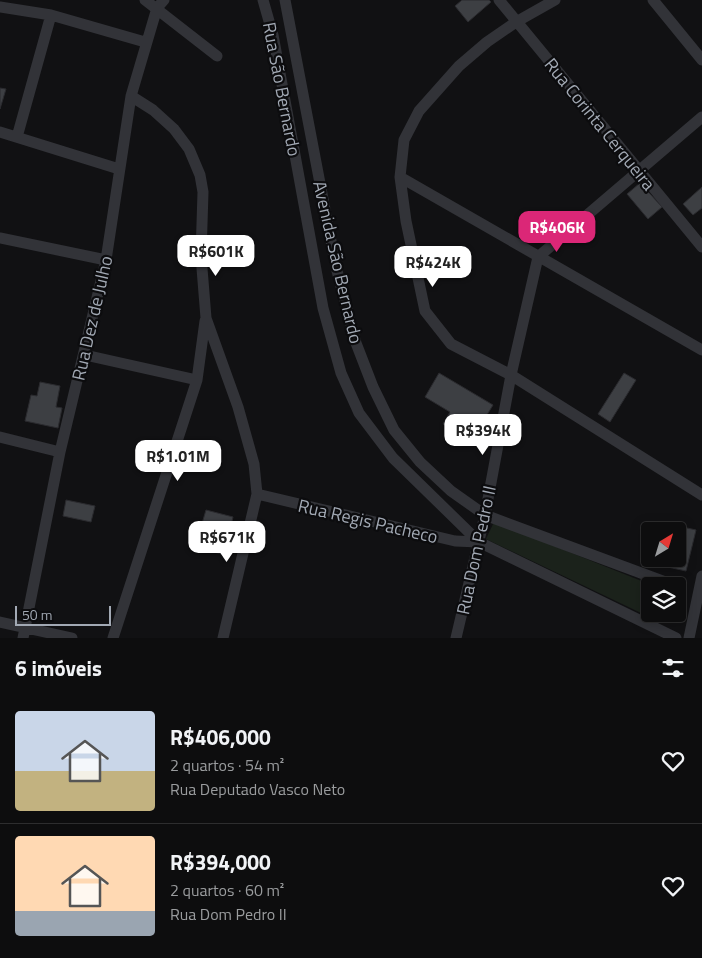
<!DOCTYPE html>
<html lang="pt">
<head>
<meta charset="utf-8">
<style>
  :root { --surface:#0d0d0e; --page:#1b1b1c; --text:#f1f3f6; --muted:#9a9c9e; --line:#2d2d2e; --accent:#db2777 }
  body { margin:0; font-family:"Titillium Web",sans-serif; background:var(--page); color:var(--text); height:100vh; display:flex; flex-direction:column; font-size:19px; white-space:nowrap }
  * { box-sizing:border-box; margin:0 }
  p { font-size:16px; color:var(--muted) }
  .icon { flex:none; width:28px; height:28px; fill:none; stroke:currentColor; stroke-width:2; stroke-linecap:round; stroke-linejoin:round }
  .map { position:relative; height:638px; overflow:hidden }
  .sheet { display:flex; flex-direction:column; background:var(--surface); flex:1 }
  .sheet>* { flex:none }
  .needle { width:32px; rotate:38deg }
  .buttons { position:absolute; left:641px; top:522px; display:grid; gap:10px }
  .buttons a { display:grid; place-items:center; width:45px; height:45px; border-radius:5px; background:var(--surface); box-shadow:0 2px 12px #0003,0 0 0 1px var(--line); font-size:25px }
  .scale { position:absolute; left:15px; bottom:12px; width:96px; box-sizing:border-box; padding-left:5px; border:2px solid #a2a9b4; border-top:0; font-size:14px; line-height:18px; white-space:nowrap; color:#a2a9b4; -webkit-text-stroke:4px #0c0c0e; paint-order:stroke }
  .price { position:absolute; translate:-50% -42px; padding:0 11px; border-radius:10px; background:#fff; color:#222; font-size:16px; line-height:32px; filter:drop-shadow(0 1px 2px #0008) }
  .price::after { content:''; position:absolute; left:50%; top:30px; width:15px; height:11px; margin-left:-8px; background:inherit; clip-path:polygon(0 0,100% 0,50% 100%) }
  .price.selected { background:var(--accent); color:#fff }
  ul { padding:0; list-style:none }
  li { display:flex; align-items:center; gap:15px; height:125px; padding:0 15px }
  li+li { border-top:1px solid var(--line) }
  li span { display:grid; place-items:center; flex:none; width:140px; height:100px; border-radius:5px; color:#555 }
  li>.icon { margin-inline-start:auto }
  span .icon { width:60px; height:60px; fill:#fffc; stroke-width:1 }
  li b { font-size:21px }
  h2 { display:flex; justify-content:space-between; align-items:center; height:60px; padding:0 15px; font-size:21px }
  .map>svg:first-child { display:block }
</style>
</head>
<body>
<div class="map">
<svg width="702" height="638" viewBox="0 0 702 638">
  <rect width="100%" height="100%" fill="#111113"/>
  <path fill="#1b221b" d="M494,522l160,64h-4v28h28v-18l5,2 -3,17 -8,6 -10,2 -176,-84z"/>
  <path fill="#3d3f43" stroke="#2b2b2f" d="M462,0h27l2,2 -23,20 -13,-16z
    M0,88l6,1 -6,20z
    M640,183l22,24 -14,12 -21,-25z
    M702,187v21l-9,7 -10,-11z
    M439,373l54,32 -11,18 -10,-6 -11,18 -18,-11 7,-12 -25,-15z
    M624,373l12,7 -26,42 -12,-8z
    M40,382l20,4 -4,21 6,1 -4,20 -33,-7 6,-26 6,1z
    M66,500l29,6 -4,16 -28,-6z
    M206,510l27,7 -4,17 -28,-7z
    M678,526l18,4 -10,41 -18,-4 2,-8h8z
    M207,530l22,5 -4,20 -22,-6z"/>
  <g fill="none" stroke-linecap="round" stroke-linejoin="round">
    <path stroke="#323338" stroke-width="11" d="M145,0l72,56
      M263,0l10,35 50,273 18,65 18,40 34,45 86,84
      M285,0l51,267 20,76 17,44 21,43 26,32 31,29 34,24 191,71
      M499,0l203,247
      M555,0l-39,22 -29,20 -28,24 -40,45 -15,29 -4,37 6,44 19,90 26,33 60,31 191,120
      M653,0l49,60
      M0,7l51,8 94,27
      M131,96l22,14 21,19 15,20 11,26 3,17 -2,64 5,62 32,89 16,57 3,30 -34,144
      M0,132l119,37
      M17,137l34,-122
      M400,177l302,173
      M0,238l106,22
      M85,355l112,25
      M0,437l60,15
      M257,494l198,47 24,1 197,96
      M0,622l72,16
      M23,638l37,-186 46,-192 25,-164 26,-88 7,-8
      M113,638l84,-258 8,-59
      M456,638l29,-123 26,-140 27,-118 164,-140
      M689,638l13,-62"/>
  </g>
  <g text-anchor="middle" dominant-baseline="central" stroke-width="4.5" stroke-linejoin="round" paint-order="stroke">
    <g font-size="18" fill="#a2a9b4" stroke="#0c0c0e">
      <text transform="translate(282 89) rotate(79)">Rua São Bernardo</text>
      <text transform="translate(600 124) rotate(51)">Rua Corinta Cerqueira</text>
      <text transform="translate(338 262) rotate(77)">Avenida São Bernardo</text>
      <text transform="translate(92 318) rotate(-77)">Rua Dez de Julho</text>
      <text transform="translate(368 521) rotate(13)">Rua Regis Pacheco</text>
      <text transform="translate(476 550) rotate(-78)">Rua Dom Pedro II</text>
    </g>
  </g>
</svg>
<div class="buttons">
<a><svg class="needle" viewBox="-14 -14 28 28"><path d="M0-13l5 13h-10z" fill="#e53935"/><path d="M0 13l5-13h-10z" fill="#9a9c9e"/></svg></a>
<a><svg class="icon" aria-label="layers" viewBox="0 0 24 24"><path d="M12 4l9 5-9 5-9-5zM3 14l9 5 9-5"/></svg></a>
</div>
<div class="scale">50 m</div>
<b class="price selected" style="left:557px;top:253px">R$406K</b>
<b class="price" style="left:216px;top:277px">R$601K</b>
<b class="price" style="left:433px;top:288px">R$424K</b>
<b class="price" style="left:483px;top:456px">R$394K</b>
<b class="price" style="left:178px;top:482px">R$1.01M</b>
<b class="price" style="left:227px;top:563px">R$671K</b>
</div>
<section class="sheet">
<h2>6 imóveis<svg class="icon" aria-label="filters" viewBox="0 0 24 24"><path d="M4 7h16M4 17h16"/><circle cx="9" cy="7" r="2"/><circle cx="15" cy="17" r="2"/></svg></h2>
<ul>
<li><span style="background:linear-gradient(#c9d6e8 60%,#c2b280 0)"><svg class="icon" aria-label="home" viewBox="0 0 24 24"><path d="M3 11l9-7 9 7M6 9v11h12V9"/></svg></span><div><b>R$406,000</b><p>2 quartos · 54 m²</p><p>Rua Deputado Vasco Neto</p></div><svg class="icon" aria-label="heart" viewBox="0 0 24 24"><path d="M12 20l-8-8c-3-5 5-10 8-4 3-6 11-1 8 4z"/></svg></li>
<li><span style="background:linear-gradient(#ffd9b3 75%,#9aa5b1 0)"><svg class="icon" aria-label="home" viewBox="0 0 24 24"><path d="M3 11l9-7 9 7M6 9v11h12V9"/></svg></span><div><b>R$394,000</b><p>2 quartos · 60 m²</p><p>Rua Dom Pedro II</p></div><svg class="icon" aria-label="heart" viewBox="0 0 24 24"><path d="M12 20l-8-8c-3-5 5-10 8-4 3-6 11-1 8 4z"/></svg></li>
</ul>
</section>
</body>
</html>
